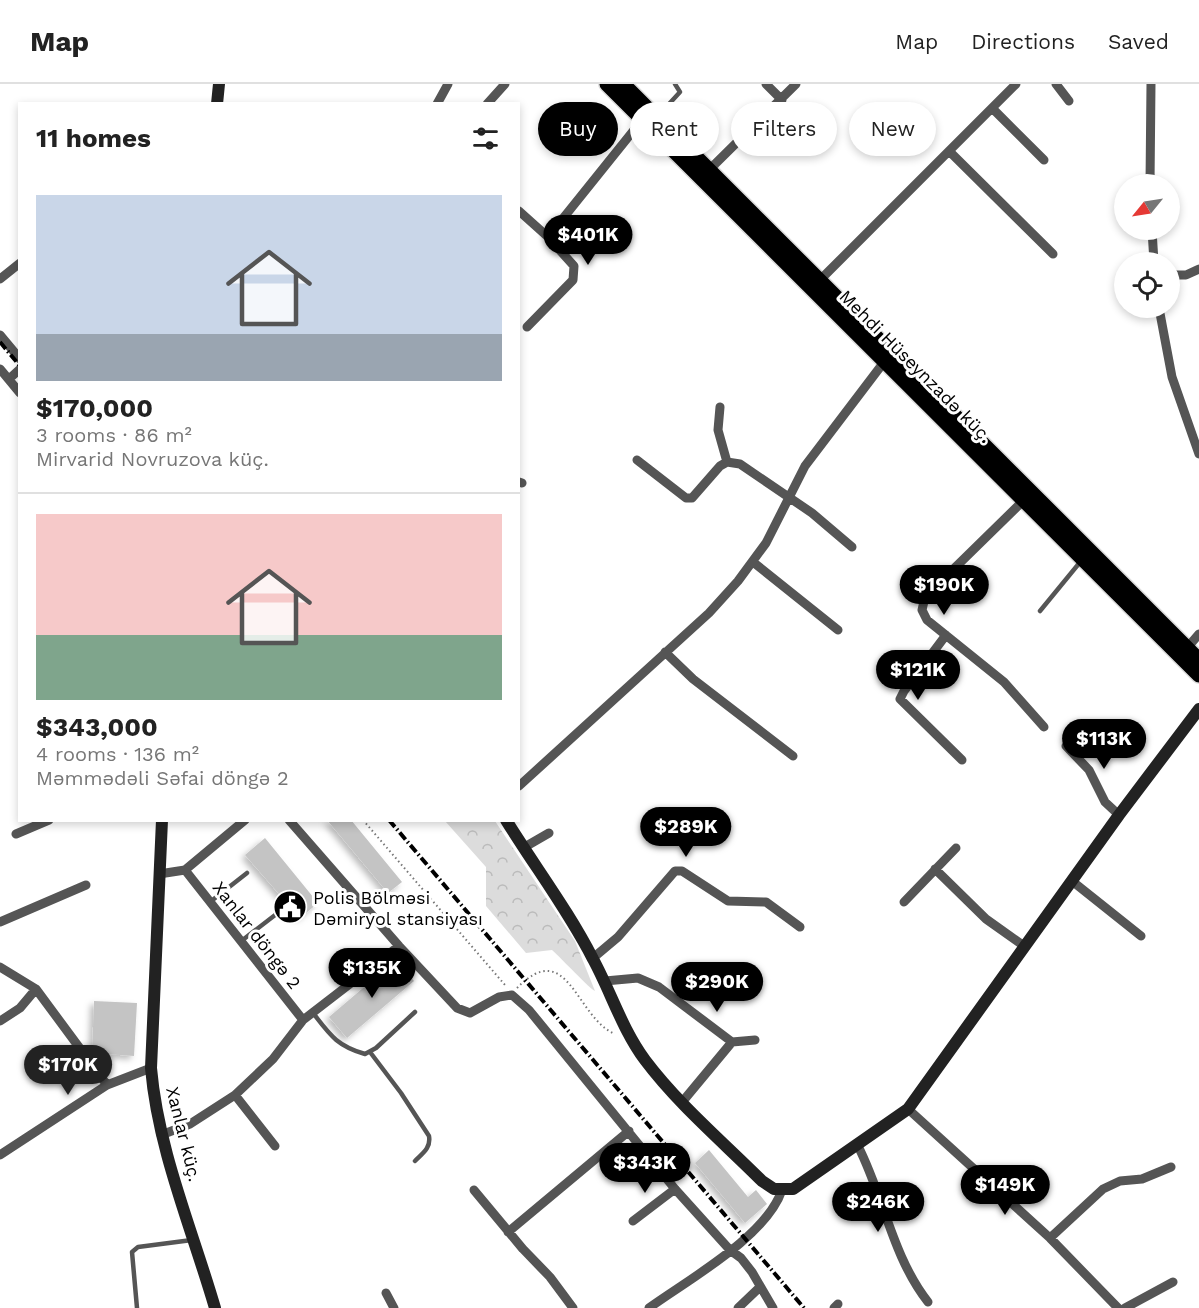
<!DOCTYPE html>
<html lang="en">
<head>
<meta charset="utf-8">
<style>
  :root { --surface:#fff; --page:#f6f6f6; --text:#222; --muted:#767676; --line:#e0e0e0; --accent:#000 }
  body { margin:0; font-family:"Work Sans",sans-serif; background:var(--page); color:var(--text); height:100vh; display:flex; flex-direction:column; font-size:22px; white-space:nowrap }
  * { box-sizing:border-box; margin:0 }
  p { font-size:20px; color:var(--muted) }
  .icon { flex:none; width:33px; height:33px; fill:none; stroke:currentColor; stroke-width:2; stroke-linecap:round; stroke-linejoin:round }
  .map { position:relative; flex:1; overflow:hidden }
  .drawer { position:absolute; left:18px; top:18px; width:502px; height:720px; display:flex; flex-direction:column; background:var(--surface); border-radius:0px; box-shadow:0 3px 9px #0003 }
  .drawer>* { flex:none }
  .banner { position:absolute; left:538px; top:18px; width:570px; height:54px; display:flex; gap:12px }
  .needle { width:39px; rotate:240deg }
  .controls { position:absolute; left:1114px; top:90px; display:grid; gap:12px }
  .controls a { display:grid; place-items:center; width:66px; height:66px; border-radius:50%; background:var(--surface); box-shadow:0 3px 9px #0003; font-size:30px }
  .price { position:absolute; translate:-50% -51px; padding:0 14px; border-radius:21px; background:var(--accent); color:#fff; font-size:20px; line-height:39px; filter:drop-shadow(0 2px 3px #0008) }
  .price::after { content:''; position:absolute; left:50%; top:36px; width:18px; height:14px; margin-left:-9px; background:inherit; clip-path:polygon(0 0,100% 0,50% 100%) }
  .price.on { background:#222; color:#fff }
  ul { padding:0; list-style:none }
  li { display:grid; align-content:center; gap:12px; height:318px; padding:0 18px }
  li+li { border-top:2px solid var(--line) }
  li span { display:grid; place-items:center; height:186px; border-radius:0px; color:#555 }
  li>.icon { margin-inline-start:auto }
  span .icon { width:108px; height:108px; fill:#fffc; stroke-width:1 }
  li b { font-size:26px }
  h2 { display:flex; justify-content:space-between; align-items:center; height:72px; padding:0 18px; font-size:26px }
  .chip { padding:0 21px; border-radius:27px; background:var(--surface); box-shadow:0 3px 9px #0003; font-size:21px; line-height:54px }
  .chip.on { background:var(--accent); color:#fff }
  header { display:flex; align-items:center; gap:36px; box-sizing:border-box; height:84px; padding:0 30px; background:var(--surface); border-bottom:2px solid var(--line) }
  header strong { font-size:28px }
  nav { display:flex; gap:33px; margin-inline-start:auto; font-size:21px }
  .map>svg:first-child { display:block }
</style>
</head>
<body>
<header>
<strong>Map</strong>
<nav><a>Map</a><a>Directions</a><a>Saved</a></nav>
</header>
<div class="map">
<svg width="1199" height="1224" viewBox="0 0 1199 1224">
  <defs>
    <pattern id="forest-crowns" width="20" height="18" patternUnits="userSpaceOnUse" patternTransform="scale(1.5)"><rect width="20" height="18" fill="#dcdcdc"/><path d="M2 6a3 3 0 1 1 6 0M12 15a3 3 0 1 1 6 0" fill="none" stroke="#bbb"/></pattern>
    <filter id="shadow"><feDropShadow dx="-3.5" dy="3.5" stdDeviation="3" flood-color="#0004"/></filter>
  </defs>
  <rect width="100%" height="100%" fill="#fff"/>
  <path fill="url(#forest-crowns)" d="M445,737h50l80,120 20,50c-5,-2 -34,-33 -43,-41l-26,3 -40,-47v-39z"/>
  <path fill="#c4c4c4" filter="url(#shadow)" d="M327,736h24l51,62 -14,11z
    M265,754l53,65 -18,15 -55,-63z
    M396,876l18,21 -67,57 -18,-21z
    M94,917l43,2 -3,53 -42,-3z
    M709,1066l39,47 8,-7 11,14 -22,19 -50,-60z"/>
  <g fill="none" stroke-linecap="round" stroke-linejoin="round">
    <g stroke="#dbdbdb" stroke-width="18">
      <path id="primary" d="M607,0l592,591
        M623,0l576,576"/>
    </g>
    <path stroke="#777" stroke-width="2" stroke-dasharray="1.5 3" stroke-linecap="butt" d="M363,736l142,165
      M517,904c51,-52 59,30 98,46"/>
    <path stroke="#555" stroke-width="4.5" d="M658,32l22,-24 -5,-8
      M1040,527l41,-50
      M210,818l37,-29
      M240,858l39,-30
      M313,929c17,22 24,33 52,41l11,-6 39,-36
      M370,968l31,41 28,43c2,12 -6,17 -14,25
      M137,1224l-5,-56 6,-5 54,-7"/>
    <path stroke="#555" stroke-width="9" d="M766,0l16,16
      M1056,0l13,17
      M437,20l11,-20
      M487,20l18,-20
      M992,24l52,52
      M949,67l104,103
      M709,86l87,-86
      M1150,100l1,-100
      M519,127l29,26 26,29 -1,14 -46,47
      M1152,146l2,32
      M548,153l94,-117
      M1170,191h16l13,-6
      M0,195l20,-16
      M819,197l197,-197
      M1159,224l13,69 27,77
      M0,251l20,24
      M0,285l20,24
      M9,295l11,-10
      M720,323l-2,23 9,32
      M637,376l49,38h6l28,-32 7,-4 13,2 72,49 40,34
      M519,398l3,1
      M1024,416l-99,97 -3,13 5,10 77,62 40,45
      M753,478l85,68
      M946,551l-42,56 -4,8 62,61
      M1187,564l12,-14
      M665,568l28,27 100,77
      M1066,662l23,24 16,32 14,13
      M519,702l190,-173 29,-32 28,-38 39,-77 79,-104
      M289,736l110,126 58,62 13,5 29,-16 13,-2 17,15 146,179 55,61 11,8 11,14 21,36
      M16,750l33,-14
      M523,764l26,-15
      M935,785l51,50 38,27
      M185,786l118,150
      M159,790l26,-4 60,-50
      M1072,797l69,55
      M904,818l52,-54
      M0,838l86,-37
      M593,874l25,-21 57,-66h7l46,30 38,1 34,25
      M0,883l36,22 71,96
      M605,897l33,-3 21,9 73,55 -49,59
      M0,937l20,-13 16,-19
      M732,958l23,-2
      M235,1011l40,51
      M908,1025l142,129 68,70
      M161,1051l29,-11 45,-29 38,-36 30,-39 96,-74
      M858,1062c26,51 34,110 70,156
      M0,1071l107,-70 44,-17
      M474,1106l49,59 27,28 23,31
      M633,1137l42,-32
      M508,1148l121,-101
      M1050,1154l53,-49 17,-8 22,-2 29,-12
      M386,1209l8,15
      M649,1224c40,-29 117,-71 133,-118
      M738,1224l22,-21
      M834,1224l4,-4
      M1125,1224l48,-26"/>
    <path stroke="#222" stroke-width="12" d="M217,20l2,-20
      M162,736l-11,248c7,82 41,161 64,240
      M506,736c29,47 62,90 87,139 18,33 29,70 52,101 33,44 78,82 117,121l12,8h19l115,-80 211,-294 80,-106"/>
    <use href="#primary" stroke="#000" stroke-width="15"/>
    <path stroke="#000" stroke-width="4" stroke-dasharray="9 3 1.5 3" stroke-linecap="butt" d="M0,258l20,24
      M389,736l415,488"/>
  </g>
  <defs>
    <g id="civic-disc" transform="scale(1.725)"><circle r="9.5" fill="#000" stroke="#fff"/><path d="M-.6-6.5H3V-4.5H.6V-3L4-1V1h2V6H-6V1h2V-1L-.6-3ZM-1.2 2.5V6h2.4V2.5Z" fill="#fff"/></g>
  </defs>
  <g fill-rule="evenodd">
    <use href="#civic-disc" x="290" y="823"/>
  </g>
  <g text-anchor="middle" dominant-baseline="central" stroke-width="6" stroke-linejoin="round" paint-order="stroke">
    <g font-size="18" fill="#000" stroke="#fff">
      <text transform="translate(916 282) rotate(45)">Mehdi Hüseynzadə küç.</text>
      <text transform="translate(257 851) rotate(52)">Xanlar döngə 2</text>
      <text transform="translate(184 1050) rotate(76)">Xanlar küç.</text>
    </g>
    <g font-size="18" fill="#000" stroke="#fff" text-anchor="start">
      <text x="313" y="813">Polis Bölməsi<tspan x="313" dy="21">Dəmiryol stansiyası</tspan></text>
    </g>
  </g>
</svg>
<div class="controls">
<a><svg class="needle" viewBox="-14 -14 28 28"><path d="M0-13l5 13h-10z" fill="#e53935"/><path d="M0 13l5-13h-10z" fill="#767676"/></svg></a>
<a><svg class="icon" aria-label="locate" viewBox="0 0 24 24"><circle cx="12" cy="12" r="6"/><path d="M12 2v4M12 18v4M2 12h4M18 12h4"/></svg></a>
</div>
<b class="price" style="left:588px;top:182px">$401K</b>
<b class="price" style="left:944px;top:532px">$190K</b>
<b class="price" style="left:918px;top:617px">$121K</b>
<b class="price" style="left:1104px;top:686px">$113K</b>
<b class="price" style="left:686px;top:774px">$289K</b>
<b class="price" style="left:372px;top:915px">$135K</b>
<b class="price" style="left:717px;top:929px">$290K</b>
<b class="price on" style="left:68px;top:1012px">$170K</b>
<b class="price" style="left:645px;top:1110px">$343K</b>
<b class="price" style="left:1005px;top:1132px">$149K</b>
<b class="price" style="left:878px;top:1149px">$246K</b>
<div class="banner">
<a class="chip on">Buy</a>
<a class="chip">Rent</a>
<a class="chip">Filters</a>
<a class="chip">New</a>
</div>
<section class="drawer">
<h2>11 homes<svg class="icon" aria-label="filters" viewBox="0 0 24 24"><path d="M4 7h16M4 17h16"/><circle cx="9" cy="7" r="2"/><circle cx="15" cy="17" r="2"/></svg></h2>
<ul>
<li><span style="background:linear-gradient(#c9d6e8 75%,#9aa5b1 0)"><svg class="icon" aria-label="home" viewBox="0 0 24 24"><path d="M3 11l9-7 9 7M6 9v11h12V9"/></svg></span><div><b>$170,000</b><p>3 rooms · 86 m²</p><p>Mirvarid Novruzova küç.</p></div></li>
<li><span style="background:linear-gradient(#f6c9c9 65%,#7fa58c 0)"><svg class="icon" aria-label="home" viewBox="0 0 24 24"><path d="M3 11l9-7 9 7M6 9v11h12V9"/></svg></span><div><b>$343,000</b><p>4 rooms · 136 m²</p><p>Məmmədəli Səfai döngə 2</p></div></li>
</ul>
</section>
</div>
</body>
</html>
